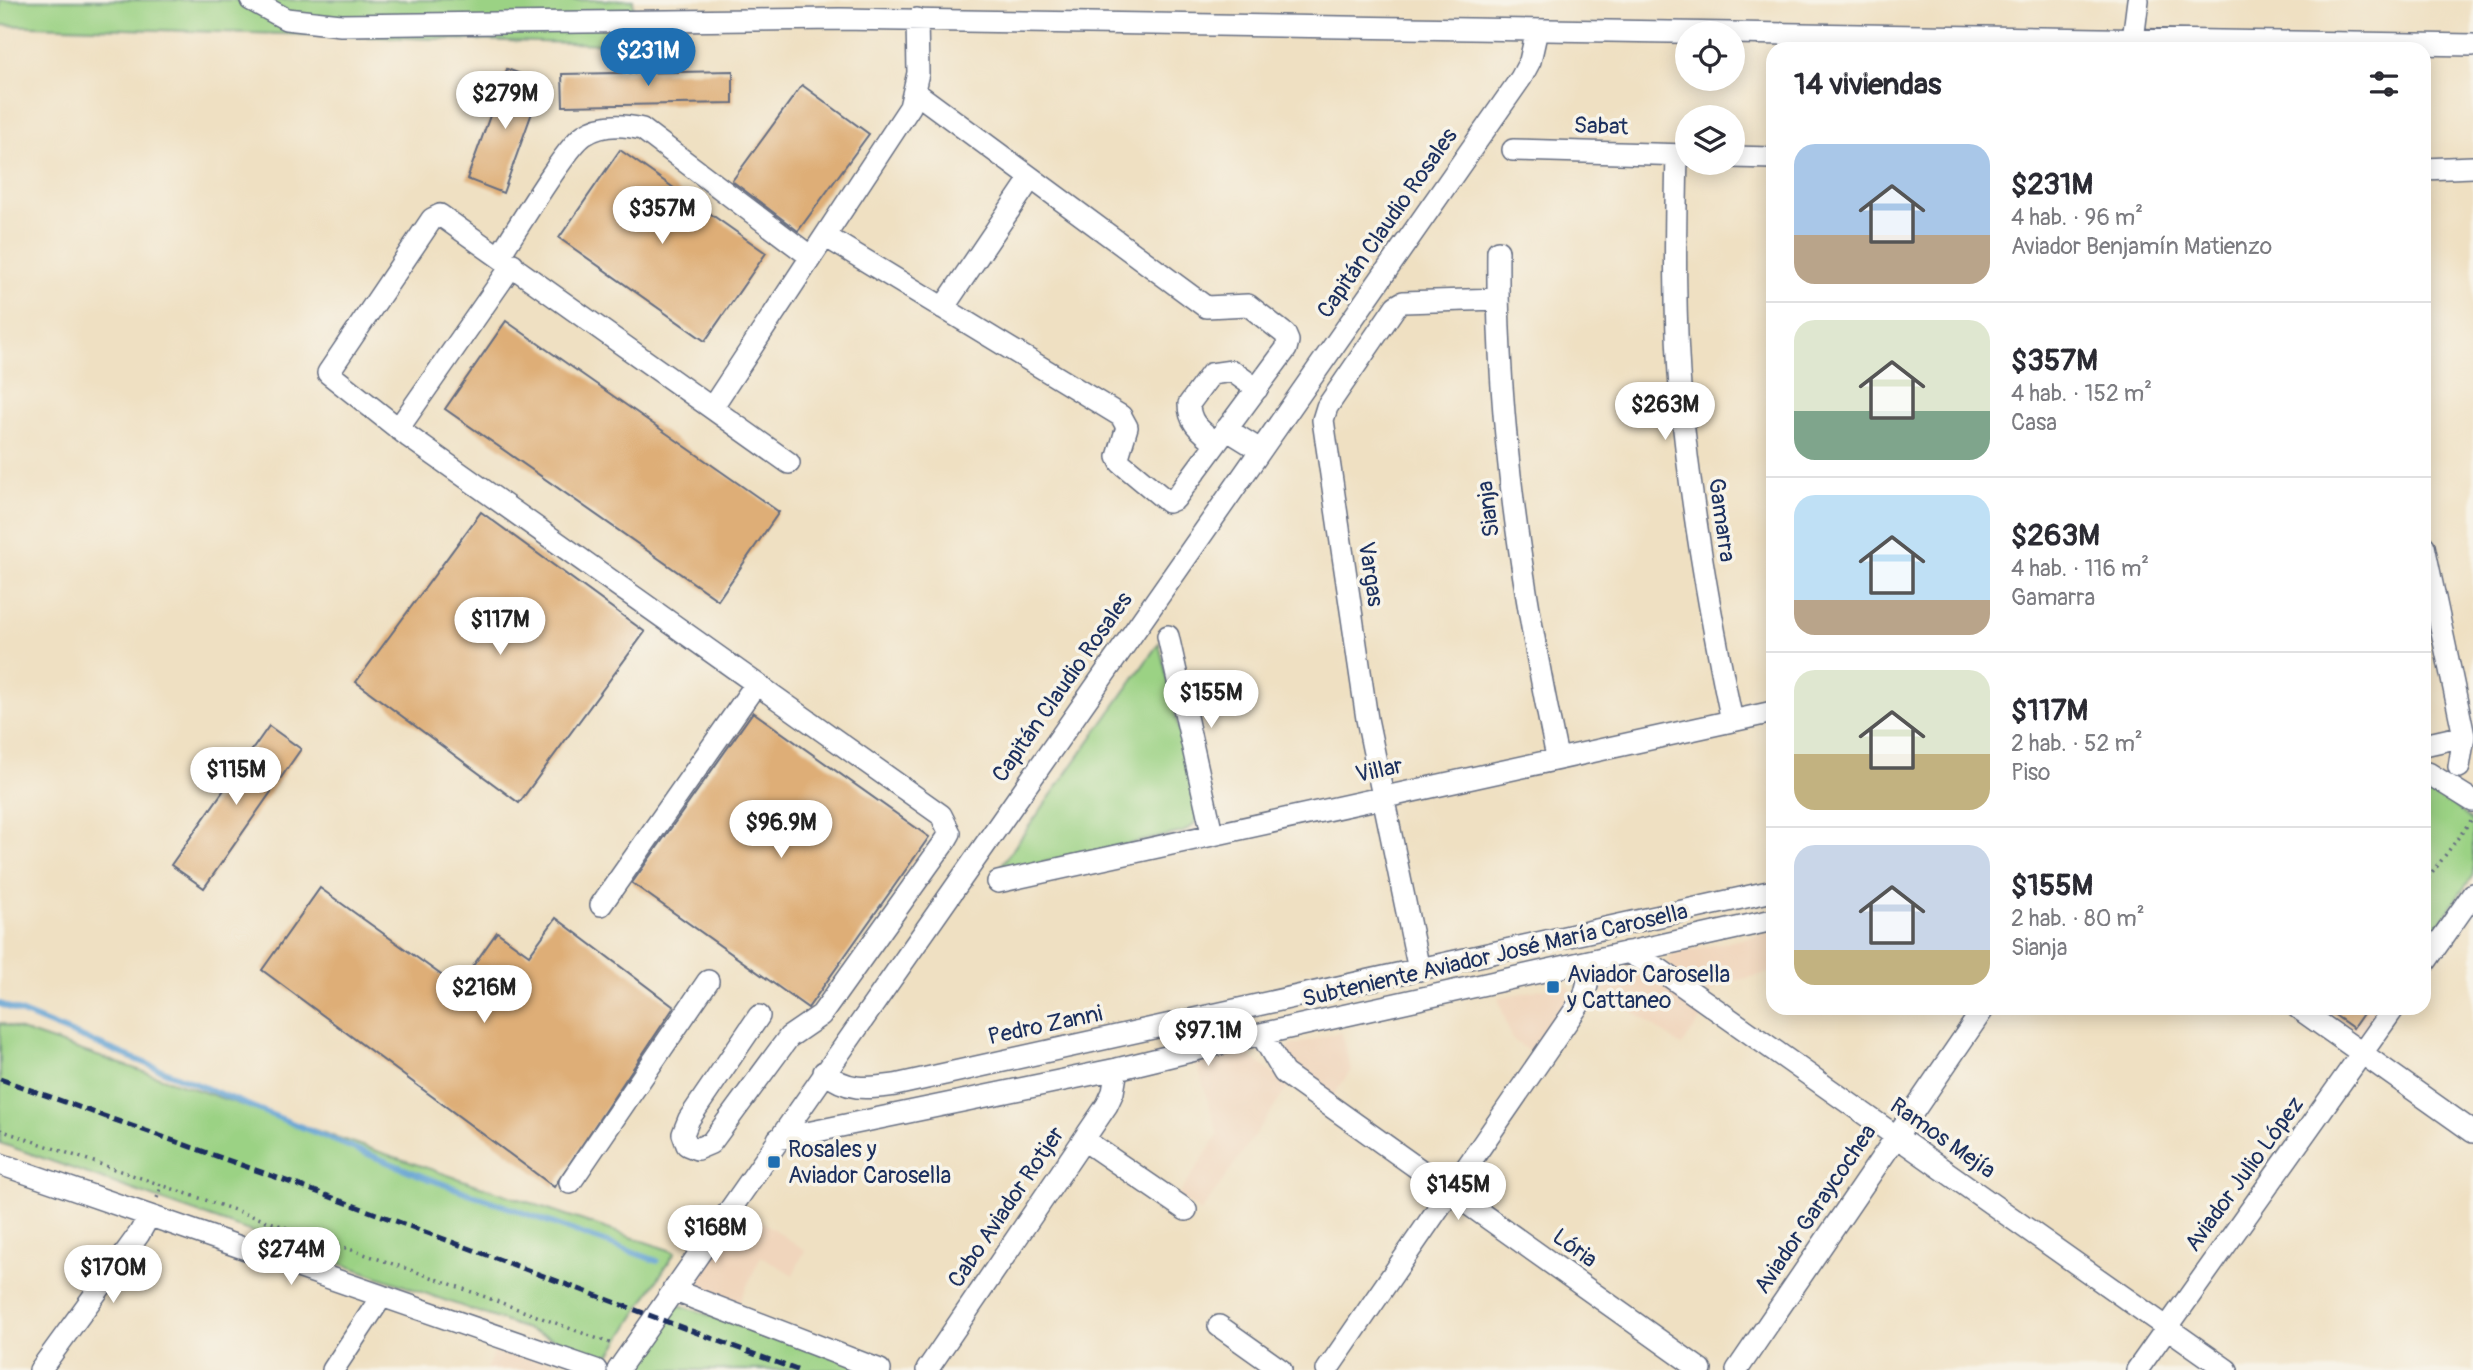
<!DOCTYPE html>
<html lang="es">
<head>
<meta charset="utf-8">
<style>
  :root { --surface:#fff; --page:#f2f2f3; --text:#2b2b33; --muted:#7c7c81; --line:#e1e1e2; --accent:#1f6fb2 }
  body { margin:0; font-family:Pangolin,sans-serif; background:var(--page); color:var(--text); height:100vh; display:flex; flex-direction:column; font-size:26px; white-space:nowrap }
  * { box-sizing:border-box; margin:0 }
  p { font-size:23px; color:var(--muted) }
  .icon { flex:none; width:38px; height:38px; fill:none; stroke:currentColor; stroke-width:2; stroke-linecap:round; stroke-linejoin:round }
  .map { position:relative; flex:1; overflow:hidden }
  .details { position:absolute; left:1766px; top:42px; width:665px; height:973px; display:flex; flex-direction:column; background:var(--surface); border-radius:21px; box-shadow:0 4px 18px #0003 }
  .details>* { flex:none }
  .tools { position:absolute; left:1675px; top:21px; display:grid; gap:14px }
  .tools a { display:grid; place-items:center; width:70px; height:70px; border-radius:50%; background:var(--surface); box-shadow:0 4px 18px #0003; font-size:35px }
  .price { position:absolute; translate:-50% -60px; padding:0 16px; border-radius:24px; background:#fff; color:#222; font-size:23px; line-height:46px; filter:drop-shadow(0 2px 4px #0008) }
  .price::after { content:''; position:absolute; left:50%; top:42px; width:21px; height:16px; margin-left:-10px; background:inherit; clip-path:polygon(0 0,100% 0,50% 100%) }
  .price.current { background:var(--accent); color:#fff }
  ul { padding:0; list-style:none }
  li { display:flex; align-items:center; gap:21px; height:175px; padding:0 28px }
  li+li { border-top:2px solid var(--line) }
  li span { display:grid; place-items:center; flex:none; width:196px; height:140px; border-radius:21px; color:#555 }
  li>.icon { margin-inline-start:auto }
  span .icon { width:84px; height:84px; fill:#fffc; stroke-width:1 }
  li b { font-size:30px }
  h2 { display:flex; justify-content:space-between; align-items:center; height:84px; padding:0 28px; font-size:30px }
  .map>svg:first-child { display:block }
</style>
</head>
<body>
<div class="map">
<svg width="2473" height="1370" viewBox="0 0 2473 1370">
  <rect width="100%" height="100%" fill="#f7f3e8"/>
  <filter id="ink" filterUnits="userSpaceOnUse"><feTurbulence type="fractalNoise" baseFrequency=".0143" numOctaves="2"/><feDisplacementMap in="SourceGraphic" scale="14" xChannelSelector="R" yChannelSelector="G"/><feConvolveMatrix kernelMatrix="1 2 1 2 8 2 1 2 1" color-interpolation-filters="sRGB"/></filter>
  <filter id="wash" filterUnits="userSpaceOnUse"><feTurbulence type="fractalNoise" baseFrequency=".00686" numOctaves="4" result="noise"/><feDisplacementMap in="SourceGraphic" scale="28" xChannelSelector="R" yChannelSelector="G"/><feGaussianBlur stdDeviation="1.57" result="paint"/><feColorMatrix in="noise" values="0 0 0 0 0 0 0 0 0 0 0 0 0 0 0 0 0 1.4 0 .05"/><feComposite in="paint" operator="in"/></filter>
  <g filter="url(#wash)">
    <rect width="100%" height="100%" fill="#efe0c2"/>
    <path fill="#f0d5bc" d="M1773,932v40l-56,13 -6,9 -40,-27 -3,-7 5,-6z
      M1638,964l68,48 -24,34 -83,-58 15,-19z
      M1560,985l9,1 5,9 -38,62 -25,-19 -13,-40z
      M2325,1008h55l-19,27z
      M1341,1032l10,38 -18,26 -46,-35 -2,-8 5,-7z
      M1232,1051l13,1 44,34 -88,126 -23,-16 40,-61 -22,-74z
      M743,1209l62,41 -12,25 -32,-19 -22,47 -33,-11 -9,-9v-5z
      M497,1344l80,26h-91z"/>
    <path fill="#9bd284" stroke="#5b8071" stroke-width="2" d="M0,0h633l2,45 -635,-20z
      M1159,643l39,170 -4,12 -11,7 -187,41z
      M2438,791l35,31v53l-49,71v-152z
      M0,1023l675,229 -67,106 -608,-215z
      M673,1303l201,67h-247z"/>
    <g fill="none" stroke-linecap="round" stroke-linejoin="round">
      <path stroke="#60a1d3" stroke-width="6" d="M0,1004l424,173 233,84"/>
    </g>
    <g id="blocks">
      <path fill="#deae77" d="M507,69l36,13 -40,111 -36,-14z
        M733,71v32l-170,3 -1,-32z
        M802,85l67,49 -71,97 -66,-50z
        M620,150l146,103 -61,88 -146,-103z
        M506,321l273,191 -61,88 -273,-191z
        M481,512l164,120 -126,171 -163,-121z
        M753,712l176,125 -121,171 -176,-125z
        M269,726l32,23 -97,139 -33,-23z
        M320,888l138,99 39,-55 32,23 27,-37 118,89 -120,180 -292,-217z
        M2325,1008h42l-14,20z"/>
    </g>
  </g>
  <g filter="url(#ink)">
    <use href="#blocks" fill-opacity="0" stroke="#656d81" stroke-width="2"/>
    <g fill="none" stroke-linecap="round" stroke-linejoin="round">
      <g stroke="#656d81" stroke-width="24">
        <path id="minor" d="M251,0l35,19 55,6 499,-6 891,14
          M1732,33l741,12
          M2133,40l5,-40
          M1513,150l174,5
          M1677,155c-2,82 -3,164 4,245 10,108 29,215 51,321
          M1732,157l41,1
          M2424,169l49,-2
          M825,236l296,180 6,11 -9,30 3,6 47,39 7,-3 111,-150 2,-8 -3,-7 -37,-29 -42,2 -291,-215
          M1498,251c-2,171 24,339 59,506
          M500,255c16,-24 65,-107 84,-120 18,-12 38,-11 58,-6l169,128
          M943,308l88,-130
          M713,406l197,-299 8,-34 -1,-54
          M398,429l115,-165
          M1226,429l34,21
          M1216,443c-14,-12 -27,-19 -27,-39l22,-30 21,-3 25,18
          M2424,546l40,190 -5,31
          M1168,636l44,197
          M2424,745l40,-9
          M2428,773l45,28
          M998,882l775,-170
          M601,905l155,-221
          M1627,952l32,17 568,401
          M2424,964l49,-70
          M1419,970l-52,-251 -44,-299 4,-13 69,-101 7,-4 95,-3
          M2298,1008l175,124
          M759,1016l-70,103 -6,15 4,11 10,4 14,-6 78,-106 32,-22 125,-175 4,-7 -9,-18 -532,-378 -81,-64 104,-154 8,-4 349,248
          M1261,1034l23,39 417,297
          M824,1072c23,19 42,17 71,13l878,-194
          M778,1139l339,-70 144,-35 512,-114
          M1084,1140l102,70
          M0,1164l596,206
          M570,1183l138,-202
          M673,1290l207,80
          M1219,1326l62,44
          M40,1370l99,-136 10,-18
          M333,1370l49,-74
          M618,1370l903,-1292 9,-17 7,-31
          M927,1370l180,-265 6,-13 4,-23
          M1327,1370l257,-373 9,-35
          M1737,1370l247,-362
          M2137,1370l257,-362"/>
      </g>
      <path stroke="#656d81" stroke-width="3.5" stroke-dasharray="2 5" stroke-linecap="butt" d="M2424,884l48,-65
        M0,1130l437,149 175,65
        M157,1198l5,-13"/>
      <use href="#minor" stroke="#fff" stroke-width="21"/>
      <path stroke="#1b2f5e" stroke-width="5" stroke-dasharray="10 5" stroke-linecap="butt" d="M0,1079l320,114 477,177"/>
    </g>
  </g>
  <g fill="#1f6fb2" stroke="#f7f3e8" stroke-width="2.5">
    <rect x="1546" y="980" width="14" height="14" rx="3.5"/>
    <rect x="767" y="1155" width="14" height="14" rx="3.5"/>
  </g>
  <g text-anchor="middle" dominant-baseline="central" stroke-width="7" stroke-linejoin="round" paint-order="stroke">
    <g font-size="23" fill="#1b2f5e" stroke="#f7f3e8">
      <text transform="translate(1601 126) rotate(2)">Sabat</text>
      <text transform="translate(1387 223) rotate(-55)">Capitán Claudio Rosales</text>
      <text transform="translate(1488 509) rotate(-97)">Sianja</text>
      <text transform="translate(1722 520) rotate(82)">Gamarra</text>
      <text transform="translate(1371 574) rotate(81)">Vargas</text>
      <text transform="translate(1062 687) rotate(-55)">Capitán Claudio Rosales</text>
      <text transform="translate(1379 770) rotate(-12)">Villar</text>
      <text transform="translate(1495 955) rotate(-13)">Subteniente Aviador José María Carosella</text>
      <text transform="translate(1045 1025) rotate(-12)">Pedro Zanni</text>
      <text transform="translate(1943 1138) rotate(35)">Ramos Mejía</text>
      <text transform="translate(2244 1174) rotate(-54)">Aviador Julio López</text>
      <text transform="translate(1006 1207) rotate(-56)">Cabo Aviador Rotjer</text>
      <text transform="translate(1815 1209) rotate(-56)">Aviador Garaycochea</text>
      <text transform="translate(1575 1248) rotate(36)">Lória</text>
    </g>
    <g font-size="23" fill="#1b2f5e" stroke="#f7f3e8" text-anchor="start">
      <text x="1567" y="974">Aviador Carosella<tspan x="1567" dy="26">y Cattaneo</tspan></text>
      <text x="788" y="1149">Rosales y<tspan x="788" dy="26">Aviador Carosella</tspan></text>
    </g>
  </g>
</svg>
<div class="tools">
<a><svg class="icon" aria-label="locate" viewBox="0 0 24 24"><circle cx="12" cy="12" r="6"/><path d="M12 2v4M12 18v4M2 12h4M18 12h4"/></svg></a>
<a><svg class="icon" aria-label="layers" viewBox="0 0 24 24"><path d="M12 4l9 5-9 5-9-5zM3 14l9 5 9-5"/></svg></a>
</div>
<b class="price current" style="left:648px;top:88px">$231M</b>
<b class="price" style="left:505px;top:131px">$279M</b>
<b class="price" style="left:662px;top:246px">$357M</b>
<b class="price" style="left:1665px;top:442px">$263M</b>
<b class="price" style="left:500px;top:657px">$117M</b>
<b class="price" style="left:1211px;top:730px">$155M</b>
<b class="price" style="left:236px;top:807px">$115M</b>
<b class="price" style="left:781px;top:860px">$96.9M</b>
<b class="price" style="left:484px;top:1025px">$216M</b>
<b class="price" style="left:1208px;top:1068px">$97.1M</b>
<b class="price" style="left:1458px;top:1222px">$145M</b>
<b class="price" style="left:715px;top:1265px">$168M</b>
<b class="price" style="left:291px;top:1287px">$274M</b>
<b class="price" style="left:113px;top:1305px">$170M</b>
<section class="details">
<h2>14 viviendas<svg class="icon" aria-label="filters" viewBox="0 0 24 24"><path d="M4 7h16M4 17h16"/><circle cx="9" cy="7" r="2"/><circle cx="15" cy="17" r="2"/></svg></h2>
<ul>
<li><span style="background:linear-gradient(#a9c7e8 65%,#b9a48a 0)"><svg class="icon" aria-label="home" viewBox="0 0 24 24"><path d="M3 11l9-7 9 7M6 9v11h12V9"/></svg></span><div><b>$231M</b><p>4 hab. · 96 m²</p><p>Aviador Benjamín Matienzo</p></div></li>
<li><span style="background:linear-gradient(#dfe7d0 65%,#7fa58c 0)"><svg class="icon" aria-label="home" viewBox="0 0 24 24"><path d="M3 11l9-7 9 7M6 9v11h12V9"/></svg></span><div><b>$357M</b><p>4 hab. · 152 m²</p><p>Casa</p></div></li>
<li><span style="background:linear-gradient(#bfe0f5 75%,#b9a48a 0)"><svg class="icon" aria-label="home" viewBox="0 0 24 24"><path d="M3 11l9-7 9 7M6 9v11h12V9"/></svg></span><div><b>$263M</b><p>4 hab. · 116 m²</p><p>Gamarra</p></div></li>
<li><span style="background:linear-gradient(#dfe7d0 60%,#c2b280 0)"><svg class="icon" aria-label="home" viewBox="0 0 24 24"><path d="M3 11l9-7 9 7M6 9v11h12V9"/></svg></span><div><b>$117M</b><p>2 hab. · 52 m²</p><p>Piso</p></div></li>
<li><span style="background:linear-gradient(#c9d6e8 75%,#c2b280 0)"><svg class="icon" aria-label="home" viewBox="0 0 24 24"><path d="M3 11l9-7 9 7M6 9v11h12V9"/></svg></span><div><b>$155M</b><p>2 hab. · 80 m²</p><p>Sianja</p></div></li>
</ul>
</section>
</div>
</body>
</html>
